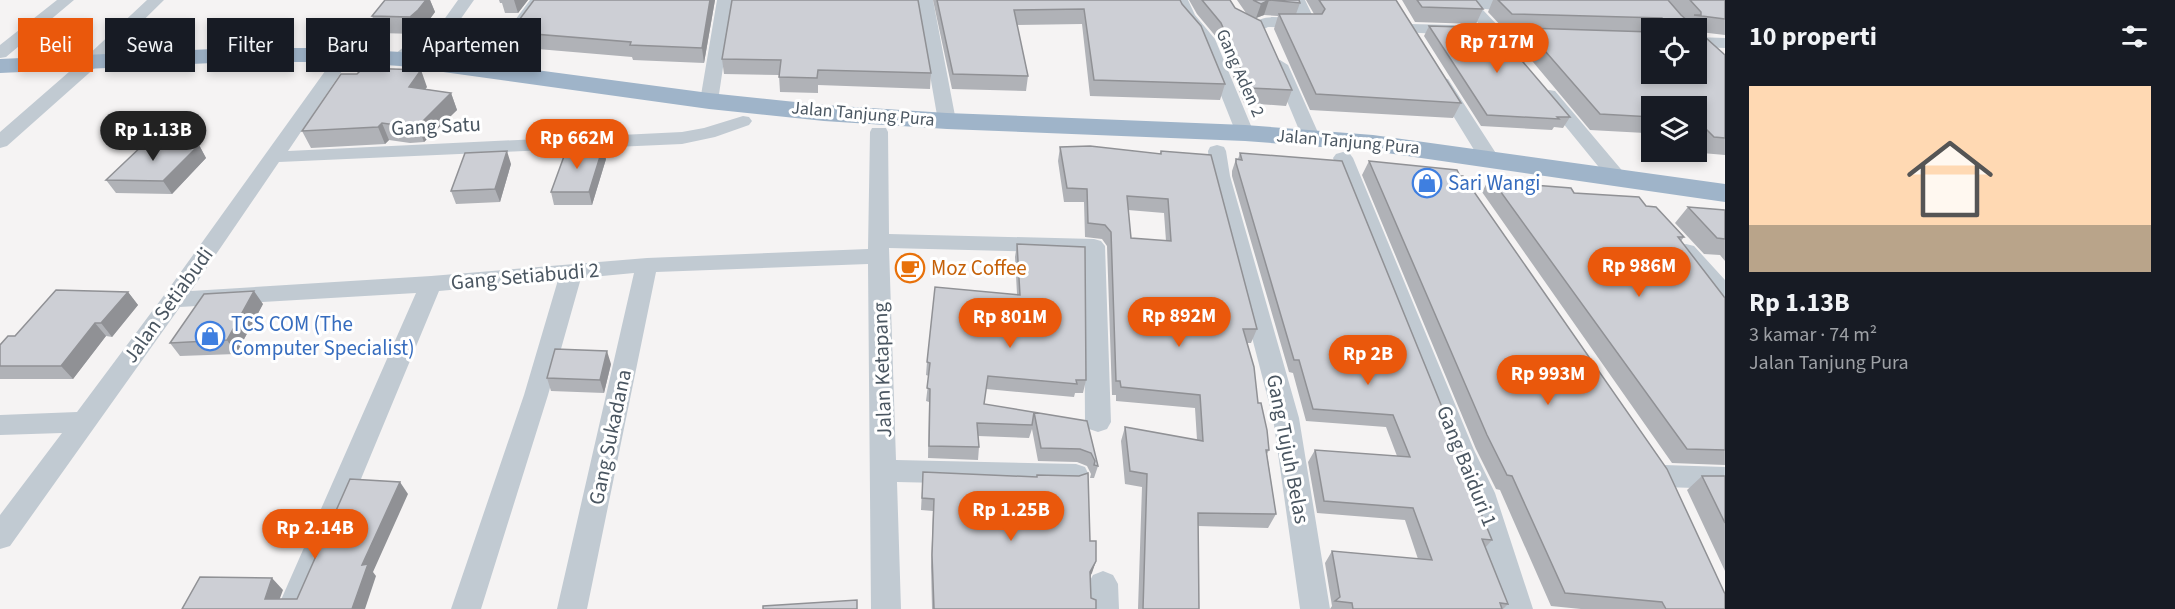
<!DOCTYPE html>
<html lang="id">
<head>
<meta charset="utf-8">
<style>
  :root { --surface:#171b24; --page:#20242c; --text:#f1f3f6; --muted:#9ea1a6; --line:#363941; --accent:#ea580c }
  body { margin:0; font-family:"Source Sans 3",sans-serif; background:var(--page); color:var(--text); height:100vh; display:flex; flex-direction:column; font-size:22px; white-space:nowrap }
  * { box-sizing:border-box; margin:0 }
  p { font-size:20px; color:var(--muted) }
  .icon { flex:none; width:33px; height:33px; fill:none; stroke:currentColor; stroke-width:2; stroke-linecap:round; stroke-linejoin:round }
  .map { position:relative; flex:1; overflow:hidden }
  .sheet { display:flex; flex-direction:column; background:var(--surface); width:450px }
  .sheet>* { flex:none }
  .banner { position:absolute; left:18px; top:18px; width:570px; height:54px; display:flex; gap:12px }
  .buttons { position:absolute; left:1641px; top:18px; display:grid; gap:12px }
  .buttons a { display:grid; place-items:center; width:66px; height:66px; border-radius:0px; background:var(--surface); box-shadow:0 3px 9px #0003; font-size:30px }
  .price { position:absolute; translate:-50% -51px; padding:0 14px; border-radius:21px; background:var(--accent); color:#fff; font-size:20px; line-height:39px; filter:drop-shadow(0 2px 3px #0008) }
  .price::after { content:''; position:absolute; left:50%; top:36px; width:18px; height:14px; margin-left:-9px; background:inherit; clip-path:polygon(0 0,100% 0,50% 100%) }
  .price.selected { background:#222; color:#fff }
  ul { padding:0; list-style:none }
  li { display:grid; align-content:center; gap:12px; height:318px; padding:0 24px }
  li+li { border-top:2px solid var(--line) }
  li span { display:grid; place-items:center; height:186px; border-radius:0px; color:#555 }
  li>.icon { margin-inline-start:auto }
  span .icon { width:108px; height:108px; fill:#fffc; stroke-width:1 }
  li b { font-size:26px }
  h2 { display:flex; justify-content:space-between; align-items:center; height:72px; padding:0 24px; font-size:26px }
  .tag { padding:0 21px; border-radius:0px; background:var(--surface); box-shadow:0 3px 9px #0003; font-size:21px; line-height:54px }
  .tag.selected { background:var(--accent); color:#fff }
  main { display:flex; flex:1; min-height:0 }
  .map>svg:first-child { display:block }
</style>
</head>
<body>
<main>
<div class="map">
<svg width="1725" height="609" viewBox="0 0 1725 609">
  <rect width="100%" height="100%" fill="#f5f3f3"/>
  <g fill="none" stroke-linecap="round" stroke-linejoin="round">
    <path fill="#c1cad2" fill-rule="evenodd" d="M57,0h17l-68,57 -6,1v-13z
      M147,0h17l-67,66 -90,80 -7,2v-16l85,-74z
      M458,0h16l-19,27 -19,9 -30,27h-12l-2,-4 2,-4 30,-25 19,-9z
      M530,0h16l-54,74h-12l-2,-4z
      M717,0h16l-15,101 -3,4h-12l-3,-4z
      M917,0h16l23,121 -3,4h-12l-3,-4z
      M1172,0h16l7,15 20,24 39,94 -2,4h-14l-2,-4 -37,-93 -19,-23z
      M1289,0h16l12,25 -2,3 -47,-1 -10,5 -6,-2 -2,-3c12,-15 32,-9 49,-7z
      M1474,0h66l2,4c-11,13 -44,5 -60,5l21,22 48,1 8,5 -8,5 -39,-1 14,17 -8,5 -6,-1 -46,-53 5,-8z
      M1409,24l47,1 8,5 -8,5 -53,-3 -2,-3z
      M1696,37l29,1v10l-29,-1z
      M1280,60l8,5 32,72 -2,4h-14l-2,-4 -30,-72z
      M334,66l6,1 2,4 -54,80 394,-19 22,-4 39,-12 6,1 3,4 -3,4 -34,12 -33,7 -403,18 -88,129 240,-15 216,-18 221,-9 2,-117 2,-4h14l2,4 1,102 205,5 7,2 4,5 6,176 -4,7 -9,3 -9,-3 -4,-7 -1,-169 -195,-5 7,212 180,4 9,3 4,8 -4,8 -9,3 -179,-4 4,127h-30l-3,-345 -212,8 -69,337h-30l77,-336 -53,5 -33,117 -67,214h-30l73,-214 34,-115 -119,11 -132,318h-30l139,-316 -236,14 -170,239 -10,3v-34l62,-82 -62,2v-20l77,-3 88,-118 163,-227z
      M1442,78l6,1 51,79 -3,4h-14l-3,-4 -46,-75 3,-4z
      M1549,90l6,1 70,83 3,4 -3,4h-14l-71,-87 3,-4z
      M1217,145l7,2 2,4 4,25 69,242 31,191h-30l-27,-191 -63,-242 -2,-25 2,-4z
      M1343,152l7,2 3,4 121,292 21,43 38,116h-30l-34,-116 -21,-43 -115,-292 3,-4z
      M1686,244l8,2 31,34v22l-8,-2 -39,-44 -3,-5 3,-5z
      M1664,465l61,2v22l-61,-2 -9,-3 -4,-8 4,-8z
      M1103,571l10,4 5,9 1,25h-30l-1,-25 5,-9z"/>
    <path fill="#9fb4c9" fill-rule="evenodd" d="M234,48h105l61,4 309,41 115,12 123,8 298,12 128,10 352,49v18l-352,-51 -128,-10 -298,-12 -123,-8 -115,-12 -309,-43 -61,-4h-105l-234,11v-14z"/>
  </g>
  <path fill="#b0b2b7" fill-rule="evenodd" d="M385,0h45l5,12 -11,15 -8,7 -37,-1 -7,-17z
    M499,0h29l-10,13h-13l-3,-10h-2z
    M534,0h181l-11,63 -71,-3 -1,-3 -118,-10 -4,-15z
    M732,0l199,73 -1,16 -112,-4v8l-38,-1 -1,-17 -55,-1 -2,-15z
    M933,0h247l45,84 -5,16 -130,-4 -8,-72 -65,1 11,51 -2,15 -74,-2z
    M1189,0h41l5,8 11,5 -9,-13h62l1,3 -4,11h18l-8,-14h90l65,103 -8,15 -143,-8 -36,-81 4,-13 -14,-1 -8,3 36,72 -6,16 -42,-3 -27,-65 -20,-24z
    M1402,0h74l7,9 -7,15 -61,-2z
    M1493,0h232v35l-25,-3 25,23v100l-23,-2 -6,-6v-41h-44v34l-7,-7 -55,-3 -73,-87 8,-14h-21l-16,-17zM1652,28h44l-44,46z
    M1429,26l141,91 -7,11 -9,-1 -2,3 -71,-4 -57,-90z
    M427,87l-2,2 26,4 6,17 -33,32 -14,1 -21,-3 -4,4 -74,4 -9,-17z
    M199,145l7,13 -34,36 -56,-1 -10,-13z
    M1060,147l100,7 1,-3 96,178 -6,14h-4l11,60 11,47 -2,4 9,60 -8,14 -70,-2 1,83h-61l4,-122 -17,-3 -4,-43 4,-14 72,13 -2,-32 -79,-7v-6h-4l-5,-149 -5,-7 -17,-2 -1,-35h-20l-6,-41zM1128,210l36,3 2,28 -35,-3z
    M1240,153l215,286 18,35 -5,7 24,59 -7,8 23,56 -5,5h-173l2,-3 -7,-43 7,-12 86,8 -13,-39 -88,-7 -9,-51 7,-12 82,6 -11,-29 -80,-6 -13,-48 -4,-1 -57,-196v-5l4,-12h2z
    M606,159l-14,46h-38l-3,-13z
    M1369,161l356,448h-144l-30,-3 -51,-116 -4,-1 -20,-40 -114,-274z
    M511,164l-11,38 -44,2 -5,-13z
    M1490,177l156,29 38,31 -3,4 44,57v167l-53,-2 -190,-271z
    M1688,207l37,3v51l-5,-6 -16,-1 -29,-31z
    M1017,244l69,136 -3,13h-8l-1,4 -88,-8 -2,15 103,17 11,45 -4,12h-4l1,-4 -4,-8 -10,-4 -39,-1 -6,-32 -3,9 -51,-2 1,11 -1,13 -50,-2 1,-56 -3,-1 3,-25 -3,-1 1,-13 90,-68 -2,-37z
    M128,292l10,13 -26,32 -6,-1 -33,43h-73v-34l15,-9z
    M263,304l-27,50 -56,2 -10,-13z
    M611,364l-7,29 -53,-2 -4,-13z
    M923,472l167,69 6,20 -6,16 1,21 5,11h-164l-1,-42 2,-56 -12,-1z
    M1702,476h23v95l-38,-81z"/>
  <path fill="#909195" d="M426,0h4l5,12 -11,15 -8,7 -6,-17z
    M514,0h14l-10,13z
    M710,0h5l-11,63 -2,-15z
    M1269,0l-5,15 -8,3 5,-14z
    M421,70l6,17 -12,16 -6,-16z
    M451,93l6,17 -33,32 -6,-16z
    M382,123l7,17 -4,4 -7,-17z
    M199,145l7,13 -34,36 -9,-13z
    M603,147l3,12 -14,46 -3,-13z
    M507,151l4,13 -11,38 -5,-13z
    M254,291l9,13 -27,50 -9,-14z
    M128,292l10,13 -26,32 -11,-14z
    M95,323l11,13 -33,43 -12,-13z
    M607,351l4,13 -7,29 -4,-13z
    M400,482l8,12 -35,78 3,4 -11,33h-13l10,-44z
    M1096,561l-4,12 -6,11 4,-12z
    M272,578l11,12 -7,19 -11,-10z"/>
  <path fill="#cdcfd5" stroke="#909195" stroke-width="1.5" fill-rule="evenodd" d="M385,0h41l-8,10 -8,7 -38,-1z
    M534,0h176l-8,48 -72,-3 1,-3 -121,-10z
    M732,0h186l13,73 -113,-3 -1,8 -38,-1 2,-17 -59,-1z
    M937,0h243l2,4 19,22 24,58 -131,-4 -10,-71 -70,1 14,66 -75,-2z
    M1202,0h28l5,8 26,13 31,69 -43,-2 -28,-65z
    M1253,0h46l1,3 -31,-3 -8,4z
    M1319,0h77l65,103 -145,-9 -37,-80h43l3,-5z
    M1417,0h59l7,9 -61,-2z
    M1498,0h170l13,15 15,13h-32v-8l-2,-2 -150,-4z
    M1690,0h35v19l-31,-4h7v-3z
    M1429,26l65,2 76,89h-13l2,2 -72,-4z
    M1525,28l127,4v42h44v-45l29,26v83l-11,-1 -7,-7 -11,-1v-23h-44v11l-52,-3z
    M363,68l58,2 -12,17 42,6 -33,33h-15l-21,-3 -4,4 -76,4 39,-57h16z
    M145,143l54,2 -36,36 -57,-1z
    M1090,146l71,8v-3l50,4 46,174h-14l11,38 4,36h3l6,27 2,20h-3l10,64 -78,-1 1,96h-56l4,-135 -17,-3 -5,-44 78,14 -3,-46 -79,-8 -1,-6h-4l-5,-149 -6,-7 -17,-2 -1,-34 -20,-1 -7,-41zM1127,196l41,3 3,42 -40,-3z
    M603,147l-14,45h-38l16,-44z
    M507,151l-12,38 -44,2 14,-38z
    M1240,153l102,8 113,278 18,35h-8l27,66 -10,-1 26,65 -8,-1 2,6h-149l-1,-6 -17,-2 5,-4 -8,-46 100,9 -19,-52 -89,-7 -9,-51 95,7 -17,-42 -80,-6 -14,-49h-5l-58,-197v-4l6,1z
    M1369,161l88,9 3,6h3l204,293 58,125v15h-59l-4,-7 -97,-9 -53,-117 -5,-1 -20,-40z
    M1490,177l41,5 2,3 38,3 3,5 65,4 7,9 10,1 28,30h-6l47,61v152l-38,-1z
    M1688,207l37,3v29l-8,-1z
    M1017,244l68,3 1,133h-10l1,4 -89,-8 -4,28 103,17 11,45 -4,-1 1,-4 -4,-8 -11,-4 -39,-1 -7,-36 -2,13 -55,-2 2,24 -50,-1 1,-57 -3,-1 3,-25 -3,-1 8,-75 85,8z
    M56,290l72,2 -27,31h-6l-34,43h-61v-21l8,-9h7z
    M254,291l-27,49 -57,3 34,-49z
    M555,349l52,2 -7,29 -53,-2z
    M923,472l114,5v-2l42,1 9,-3 2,68h6v20l-6,11 1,26 5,2v9h-162l-2,-54 2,-56 -12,-1z
    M1702,476h23v47z
    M350,479l50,3 -38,83 6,-1 -16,45h-170l18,-32 72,1 -7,21h32z
    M857,600v9h-94v-3z"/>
  <defs>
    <g id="shop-ring" transform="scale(1.5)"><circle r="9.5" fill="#fff" stroke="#3f7fe0" stroke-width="1.5"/><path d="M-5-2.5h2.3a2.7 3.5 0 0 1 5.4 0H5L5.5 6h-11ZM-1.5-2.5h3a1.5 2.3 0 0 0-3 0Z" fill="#3f7fe0"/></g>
    <g id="cafe-ring" transform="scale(1.5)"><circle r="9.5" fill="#fff" stroke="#e8710a" stroke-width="1.5"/><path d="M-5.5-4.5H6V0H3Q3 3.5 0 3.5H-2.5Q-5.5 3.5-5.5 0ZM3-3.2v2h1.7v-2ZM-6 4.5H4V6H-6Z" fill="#e8710a"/></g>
  </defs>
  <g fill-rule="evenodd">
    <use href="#shop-ring" x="1427" y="183"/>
    <use href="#cafe-ring" x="910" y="268"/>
    <use href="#shop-ring" x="210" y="336"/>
  </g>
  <g text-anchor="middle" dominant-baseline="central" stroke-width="6" stroke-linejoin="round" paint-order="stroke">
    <g font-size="18" fill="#4a5661" stroke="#fff">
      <text transform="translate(1240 73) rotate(66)">Gang Aden 2</text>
      <text transform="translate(863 114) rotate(5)">Jalan Tanjung Pura</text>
      <text transform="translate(1348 142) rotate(5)">Jalan Tanjung Pura</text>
    </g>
    <g font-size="21" fill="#4a5661" stroke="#fff">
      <text transform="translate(436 126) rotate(-3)">Gang Satu</text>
      <text transform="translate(525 276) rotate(-5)">Gang Setiabudi 2</text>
      <text transform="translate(168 305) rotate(-54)">Jalan Setiabudi</text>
      <text transform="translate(882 370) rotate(-92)">Jalan Ketapang</text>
      <text transform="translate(610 437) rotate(-78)">Gang Sukadana</text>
      <text transform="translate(1288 449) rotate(79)">Gang Tujuh Belas</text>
      <text transform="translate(1467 466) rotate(68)">Gang Baiduri 1</text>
    </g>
    <g font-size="21" fill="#366cbe" stroke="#fff" text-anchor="start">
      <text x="1448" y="183">Sari Wangi</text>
      <text x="231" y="324">TCS COM (The<tspan x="231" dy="24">Computer Specialist)</tspan></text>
    </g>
    <g font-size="21" fill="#c56008" stroke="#fff" text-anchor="start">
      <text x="931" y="268">Moz Coffee</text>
    </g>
  </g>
</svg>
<div class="buttons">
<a><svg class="icon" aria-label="locate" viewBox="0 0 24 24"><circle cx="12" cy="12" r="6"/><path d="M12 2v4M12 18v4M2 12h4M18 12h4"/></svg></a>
<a><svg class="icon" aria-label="layers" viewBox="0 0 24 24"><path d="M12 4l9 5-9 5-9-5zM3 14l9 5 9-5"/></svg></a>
</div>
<b class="price" style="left:1497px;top:74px">Rp 717M</b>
<b class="price selected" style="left:153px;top:162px">Rp 1.13B</b>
<b class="price" style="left:577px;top:170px">Rp 662M</b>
<b class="price" style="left:1639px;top:298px">Rp 986M</b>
<b class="price" style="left:1179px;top:348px">Rp 892M</b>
<b class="price" style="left:1010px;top:349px">Rp 801M</b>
<b class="price" style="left:1368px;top:386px">Rp 2B</b>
<b class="price" style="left:1548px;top:406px">Rp 993M</b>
<b class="price" style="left:1011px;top:542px">Rp 1.25B</b>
<b class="price" style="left:315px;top:560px">Rp 2.14B</b>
<div class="banner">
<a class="tag selected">Beli</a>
<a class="tag">Sewa</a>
<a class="tag">Filter</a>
<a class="tag">Baru</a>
<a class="tag">Apartemen</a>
</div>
</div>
<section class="sheet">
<h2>10 properti<svg class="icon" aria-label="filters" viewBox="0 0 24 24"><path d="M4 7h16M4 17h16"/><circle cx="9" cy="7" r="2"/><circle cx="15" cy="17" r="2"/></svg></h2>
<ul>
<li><span style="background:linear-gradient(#ffd9b3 75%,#b9a48a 0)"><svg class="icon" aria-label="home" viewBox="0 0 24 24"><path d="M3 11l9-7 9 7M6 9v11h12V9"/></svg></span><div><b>Rp 1.13B</b><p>3 kamar · 74 m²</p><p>Jalan Tanjung Pura</p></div></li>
</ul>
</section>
</main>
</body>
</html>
